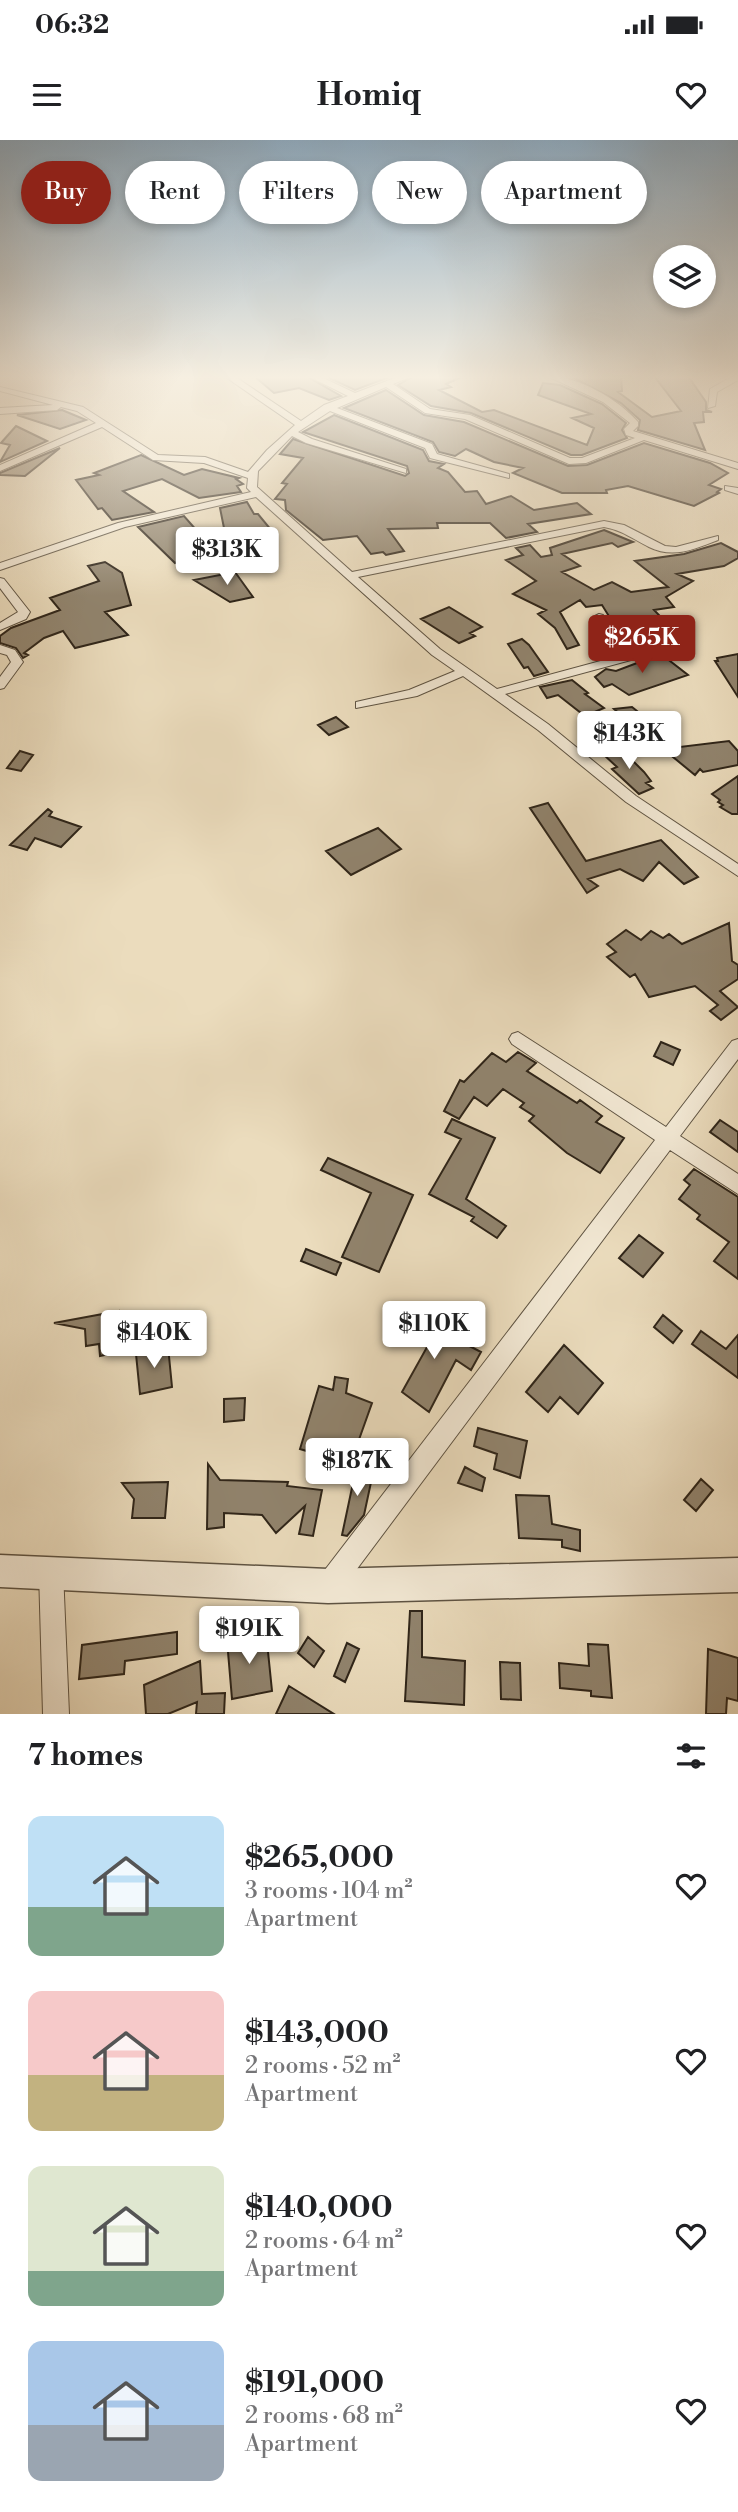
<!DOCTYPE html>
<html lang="en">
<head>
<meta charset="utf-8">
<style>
  :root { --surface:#fff; --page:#f2f2f2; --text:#202124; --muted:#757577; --accent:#8f2418 }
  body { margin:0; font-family:"Libre Bodoni",serif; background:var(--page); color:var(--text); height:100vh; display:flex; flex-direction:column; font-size:26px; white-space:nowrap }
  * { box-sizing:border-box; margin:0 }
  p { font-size:23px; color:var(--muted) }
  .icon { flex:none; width:38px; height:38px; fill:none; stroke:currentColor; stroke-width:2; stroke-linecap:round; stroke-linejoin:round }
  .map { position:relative; height:1574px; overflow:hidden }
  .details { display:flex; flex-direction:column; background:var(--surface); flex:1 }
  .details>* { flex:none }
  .guide { position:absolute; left:21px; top:21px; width:696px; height:63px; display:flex; gap:14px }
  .controls { position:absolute; left:653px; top:105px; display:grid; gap:14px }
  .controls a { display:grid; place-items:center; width:63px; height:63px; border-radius:50%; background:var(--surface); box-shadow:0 4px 10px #0003; font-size:35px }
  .price { position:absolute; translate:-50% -60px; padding:0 16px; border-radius:7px; background:#fff; color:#222; font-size:23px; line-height:46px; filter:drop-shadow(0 2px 4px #0008) }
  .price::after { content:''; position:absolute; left:50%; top:42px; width:21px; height:16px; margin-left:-10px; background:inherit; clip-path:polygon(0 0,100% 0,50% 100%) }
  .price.current { background:var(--accent); color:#fff }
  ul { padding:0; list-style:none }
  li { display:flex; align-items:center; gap:21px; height:175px; padding:0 28px }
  li span { display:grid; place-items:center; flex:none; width:196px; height:140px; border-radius:14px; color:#555 }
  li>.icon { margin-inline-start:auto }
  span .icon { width:84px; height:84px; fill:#fffc; stroke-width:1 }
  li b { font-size:30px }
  h2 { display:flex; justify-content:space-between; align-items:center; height:84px; padding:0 28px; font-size:30px }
  .chip { padding:0 24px; border-radius:32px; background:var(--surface); box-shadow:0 4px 10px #0003; font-size:24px; line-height:63px }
  .chip.current { background:var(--accent); color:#fff }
  .status { display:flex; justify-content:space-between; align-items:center; height:49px; padding:0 35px; background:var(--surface); direction:ltr }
  .status svg { height:19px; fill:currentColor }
  header { display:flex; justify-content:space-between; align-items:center; height:91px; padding:0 28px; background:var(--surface); font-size:32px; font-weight:800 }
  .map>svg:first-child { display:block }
</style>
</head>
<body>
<div class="status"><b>06:32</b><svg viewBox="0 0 49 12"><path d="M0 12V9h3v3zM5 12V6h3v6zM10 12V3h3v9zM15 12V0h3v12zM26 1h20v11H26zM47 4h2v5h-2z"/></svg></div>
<header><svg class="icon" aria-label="menu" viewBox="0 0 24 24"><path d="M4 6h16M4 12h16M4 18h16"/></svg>Homiq<svg class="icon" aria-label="heart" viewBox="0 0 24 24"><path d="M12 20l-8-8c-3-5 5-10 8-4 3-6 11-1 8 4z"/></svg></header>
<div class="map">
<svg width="738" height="1574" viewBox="0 0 738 1574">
  <rect width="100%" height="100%" fill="#ebdcbd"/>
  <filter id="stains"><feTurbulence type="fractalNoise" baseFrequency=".00286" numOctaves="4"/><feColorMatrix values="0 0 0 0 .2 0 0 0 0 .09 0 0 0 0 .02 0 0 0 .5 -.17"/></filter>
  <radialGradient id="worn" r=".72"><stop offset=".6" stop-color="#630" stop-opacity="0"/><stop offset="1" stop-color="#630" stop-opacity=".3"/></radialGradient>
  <path fill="#91846e" stroke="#2f2519" stroke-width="2" d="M254,236h52l35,20 -12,4 -30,-12 -25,5z
    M325,236h67l-37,14z
    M414,236h50l-18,8 5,3 -12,3 43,22 12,-2 93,35 7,-17 -22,-10 19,-4 -53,-19 5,-12 17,2 42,19 24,19 -4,7 5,8 -45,17h-11l-100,-42 -40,-7 -33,-21z
    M570,236h51l1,15 -4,1 34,25 29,-6 -27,-35h34l18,26v8l6,2h-9l1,10 -10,1 11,27 -67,-20 2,-10 -19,-17z
    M386,250l38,25 40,7 104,44 19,-1 57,-22 66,20 18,10 -19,12 12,4 -4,3 2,1 -25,13 -66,-20 -22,4 1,3h-45l-49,-20 10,-5 -29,-6 -28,-13 -11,7 -16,-4 -6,-10 -89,-34z
    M62,270l24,10 -26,9 -43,-14z
    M334,275l89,35 6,11 15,3 -6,4 10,4 17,20 12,-1 9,13 25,-8 23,14 43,-7 14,11 -63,10 9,8 -31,6 -16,-15h-53l1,5 -50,1 16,22 -18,4 -3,-3 -12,2 -14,-18 -34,4 -37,-30 -1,-10 -10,-1 12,-15 -5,-1 21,-25 -23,-4 13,-15 112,37 4,-3 -2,-7 -104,-34z
    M16,286l31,15 -47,21 10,-17 -9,-2z
    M60,308l-35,28 -25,-1v-2z
    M141,315l43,20 18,-6 37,9 -3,1 7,5 -6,2 4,6 -42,6 -37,-19 -39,12 31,21 -42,8 -10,-12 -4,1 -22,-29 23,-5 -5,-2z
    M247,362l7,12h4l14,17 -38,7 5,7 -37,8 -27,10 -37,-36 46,-11 14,16 1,6 26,-5 -5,-25z
    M604,390l29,12 -15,5 -6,-4 -50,11 18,12 -18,6 32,18 18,-8 19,10 37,-5 -33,-26 49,-7 37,-11 17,9v6l-14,8 -47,8 16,7 -27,16 8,10 -20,3 28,29 -52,11 -28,-45 -16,2 -6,-7 -20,12 19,33 -12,4 -12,-21 -17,-14 8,-4 -33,-16 23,-13 -30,-21 17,-5 -7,-7 14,-3 11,12 11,-2 -2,-7z
    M105,422l17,11 9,32 -26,7 23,23 -53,13 -12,-17 -19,7 -20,15 4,2 -5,3 -7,-10 -16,-5v-7l11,-8 49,-18 -10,-12 49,-17 -11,-15z
    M235,432l18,25 -23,5 -36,-22z
    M449,467l33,20 -12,6 5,3 -16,7 -38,-24z
    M522,499l7,6 19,27 -14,4 -6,-9 -4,1 -16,-24z
    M661,514l27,21 -59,20 -17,-11 -8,3 -9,-10 11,-8 10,2z
    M738,514v43l-23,-36h3l-1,-3z
    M572,540l16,13 -3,1 19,14 -14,6 -9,-1 -23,-18 -11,3 -7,-11z
    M632,567l31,25 4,-1 13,16 49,-6 9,10v14l-35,7 -3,-3 -5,6 -38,-31 -21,10 -13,-10 21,-10 -30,-25z
    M336,577l12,10 -19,8 -11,-10z
    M621,609l23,23 7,9 -5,2 7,5 -14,6 -27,-25 5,-2 -13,-12z
    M20,611l13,4 -12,16 -14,-3z
    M738,636v38h-6l-12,-7 3,-2 -5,-3 2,-2 -8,-6z
    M548,663l38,58 75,-21 37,37 -14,7 -25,-22 -16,19 -23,-12 -32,10 10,7 -11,7 -57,-85z
    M48,669l4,3 -3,4 32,11 -20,20 -26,-9 -8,12 -17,-5z
    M378,688l23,21 -50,26 -25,-24z
    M729,783l3,38 6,4v14l-18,12 18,16 -17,13 -11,-9 8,-6 -23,-19 -46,11 -14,-23 -5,3 -23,-20 9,-5 -9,-8 19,-14 15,10 10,-9 12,7 6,-4 13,10z
    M661,902l19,8 -7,15 -19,-9z
    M518,912l18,11 -9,8 50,32 3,-3 22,16 -6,6 28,16 -24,35 -33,-20 -38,-32 5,-5 -14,-9 4,-4 -21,-14 -16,17 -13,-9 -15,22 -15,-8 16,-31 4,2 28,-29 14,9z
    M452,979l43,19 -29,61 40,27 -9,12 -26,-17 3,-4 -45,-23 32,-55 -16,-7z
    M720,980l18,12v20l-28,-20z
    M328,1018l85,37 -34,77 -37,-15 29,-64 -50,-23z
    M694,1029l44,28v82l-24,-18 15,-19 -32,-23 3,-4 -21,-16 11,-14 -6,-5z
    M639,1095l24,18 -20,24 -24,-19z
    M306,1109l35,14 -5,12 -35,-14z
    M398,1169l83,43 -10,18 -15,-10 -27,52 -27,-20 29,-52 -39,-21z
    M119,1171v26l7,-1 2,14 -28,6 -1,-12 -13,2 -1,-17 -31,-6z
    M663,1175l19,16 -9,12 -19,-16z
    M701,1191l25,18 12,-14v43l-46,-34z
    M564,1205l39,38 -25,31 -18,-17 -12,15 -22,-20z
    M168,1206l4,41 -32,7 -4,-40z
    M335,1237l13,2 -2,14 26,10 -21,59 -20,-8 -1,4 -30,-9 19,-63 14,4z
    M245,1258l-1,22 -20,2v-23z
    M478,1288l49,13 -7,37 -26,-9 3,-15 -23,-8z
    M208,1324l12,16 68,2 -1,4 35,4 -9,46 -14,-2 6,-28 -29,27 -14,-18 -38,-2v14l-17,2z
    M354,1326l19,7 -9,42 -17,21 -5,-1 11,-52 -4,-2z
    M465,1327l20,11 -3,13 -24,-8z
    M701,1339l12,11 -17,21 -12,-11z
    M168,1342l-3,36h-33l2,-19 -12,-16z
    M516,1355l33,1 3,28 28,6v21l-18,-4v-7l-43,-2z
    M410,1471h12v46l43,4 -1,44 -59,-4z
    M177,1492v22l-52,7 -1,13 -45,5 3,-34z
    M266,1492l6,59 -40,8 -5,-59z
    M308,1497l16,14 -10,16 -16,-14z
    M347,1503l12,6 -14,33 -11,-6z
    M588,1504l20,1 4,53 -21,-2v-5l-31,-3 -1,-25 30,3z
    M708,1509l30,9v43l-11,-3 -1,16h-20z
    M200,1521l2,33 23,-1 -1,21h-28l1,-12 -29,12h-22l-2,-29z
    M500,1522l20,1 1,37 -20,-1z
    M289,1546l45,28h-58z"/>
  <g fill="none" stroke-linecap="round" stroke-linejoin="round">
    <g stroke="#5e5342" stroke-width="2">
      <path id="minor" d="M224,236h10l67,45 23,-16 24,-9 -40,-20h11l36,17 45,-17h12l-19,8 37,25 40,6 100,43h12l53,-20 -9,-3 -2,-6 6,-6 -27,-21 -56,-26c31,0 71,23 91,46v4l-5,5 105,32v6l-94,-29 -58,23 -17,1 -104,-45 -40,-6 -39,-26 -49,21 95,36 5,10 72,20v4l-79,-20 -5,-10 -95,-37 -32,21 14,7 94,30v4l-100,-30 -14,-7 -34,35 -1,16 95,85 252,-51 20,4 41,21 11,1 42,-11v4c-23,9 -45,19 -69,7 -16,-8 -27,-17 -45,-20l-246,50 82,72 57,40 122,-33 -26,-39 6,-3 4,1 26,38 39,-11 22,5v6l-22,-3 -163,44 43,30 88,72 102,68v12l-112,-74 -88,-72 -75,-54 -46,20 -61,12v-6l53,-12 46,-19 -23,-16 -176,-158 -131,30 -125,43v-7l118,-40 133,-31 -4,-4 1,-10 -44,-15 -51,-3 -51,-33 -102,44v-6l96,-42 -19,-12 -16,-4 -4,3 -57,4v-6l53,-3 -53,-14v-4l83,20 75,48 47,2 43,15 19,-22 28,-25z
        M733,236h5v4l-21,12 -2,14 -7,2 2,-19z
        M725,346l13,2v6l-13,-4z
        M0,438l4,1 26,33 -4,7 -26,11v-7l18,-11 -18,-24z
        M0,505l15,5 8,12 -19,26 -4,1v-12l11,-15 -4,-7 -7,-2z
        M518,892l148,95 66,-86 6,-2v20l-58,77 58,38v20l-68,-44 -331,443 -9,3 -9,-3 -3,-9 3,-9 334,-435 -143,-96 -3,-5 3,-5z
        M51,1419l9,3 3,9 6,143h-26l-4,-143 3,-9z"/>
    </g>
    <g stroke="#5e5342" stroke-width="3">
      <path id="tertiary" d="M0,1415l328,14 410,-11v34l-410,11 -328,-16z"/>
    </g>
    <use href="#minor" fill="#f2e8d4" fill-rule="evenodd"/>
    <use href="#tertiary" fill="#f2e8d4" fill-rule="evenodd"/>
  </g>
  <linearGradient id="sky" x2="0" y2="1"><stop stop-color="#8fabc0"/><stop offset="0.52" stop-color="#f6efe1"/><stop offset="1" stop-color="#f6efe1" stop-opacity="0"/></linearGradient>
  <rect width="738" height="456" fill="url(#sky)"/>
  <rect width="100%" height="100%" filter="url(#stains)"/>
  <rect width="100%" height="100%" fill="url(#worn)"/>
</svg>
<div class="controls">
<a><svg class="icon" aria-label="layers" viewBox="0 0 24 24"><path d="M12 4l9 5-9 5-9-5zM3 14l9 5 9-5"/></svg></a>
</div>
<b class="price" style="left:227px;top:447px">$313K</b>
<b class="price current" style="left:642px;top:535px">$265K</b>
<b class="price" style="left:629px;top:631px">$143K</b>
<b class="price" style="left:434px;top:1221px">$110K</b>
<b class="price" style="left:154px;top:1230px">$140K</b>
<b class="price" style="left:357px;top:1358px">$187K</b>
<b class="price" style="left:249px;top:1526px">$191K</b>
<div class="guide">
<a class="chip current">Buy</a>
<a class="chip">Rent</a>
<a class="chip">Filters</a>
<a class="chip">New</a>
<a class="chip">Apartment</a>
</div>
</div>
<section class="details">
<h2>7 homes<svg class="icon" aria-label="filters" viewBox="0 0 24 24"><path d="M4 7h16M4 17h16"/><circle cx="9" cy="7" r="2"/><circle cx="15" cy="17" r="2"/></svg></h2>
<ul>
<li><span style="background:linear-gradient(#bfe0f5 65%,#7fa58c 0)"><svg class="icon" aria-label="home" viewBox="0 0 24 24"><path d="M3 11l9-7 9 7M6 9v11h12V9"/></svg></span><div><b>$265,000</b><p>3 rooms · 104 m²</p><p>Apartment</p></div><svg class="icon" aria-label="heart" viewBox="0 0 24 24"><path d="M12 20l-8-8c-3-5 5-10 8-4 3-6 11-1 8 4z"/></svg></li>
<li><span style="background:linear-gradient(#f6c9c9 60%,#c2b280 0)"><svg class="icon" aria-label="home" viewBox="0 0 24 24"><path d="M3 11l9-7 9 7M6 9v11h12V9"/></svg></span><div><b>$143,000</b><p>2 rooms · 52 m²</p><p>Apartment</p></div><svg class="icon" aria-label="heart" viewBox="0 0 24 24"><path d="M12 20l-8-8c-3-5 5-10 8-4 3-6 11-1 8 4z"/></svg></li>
<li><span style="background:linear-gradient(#dfe7d0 75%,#7fa58c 0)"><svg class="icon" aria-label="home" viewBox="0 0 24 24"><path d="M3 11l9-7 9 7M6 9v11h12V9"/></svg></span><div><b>$140,000</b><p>2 rooms · 64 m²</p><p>Apartment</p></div><svg class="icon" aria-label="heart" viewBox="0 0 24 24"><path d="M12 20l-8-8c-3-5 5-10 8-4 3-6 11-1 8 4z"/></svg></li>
<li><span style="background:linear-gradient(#a9c7e8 60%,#9aa5b1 0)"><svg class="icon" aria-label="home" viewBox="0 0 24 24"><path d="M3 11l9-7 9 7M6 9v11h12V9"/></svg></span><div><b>$191,000</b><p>2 rooms · 68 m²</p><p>Apartment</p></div><svg class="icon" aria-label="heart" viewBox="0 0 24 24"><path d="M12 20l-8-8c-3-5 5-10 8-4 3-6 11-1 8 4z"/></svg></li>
</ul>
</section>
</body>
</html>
